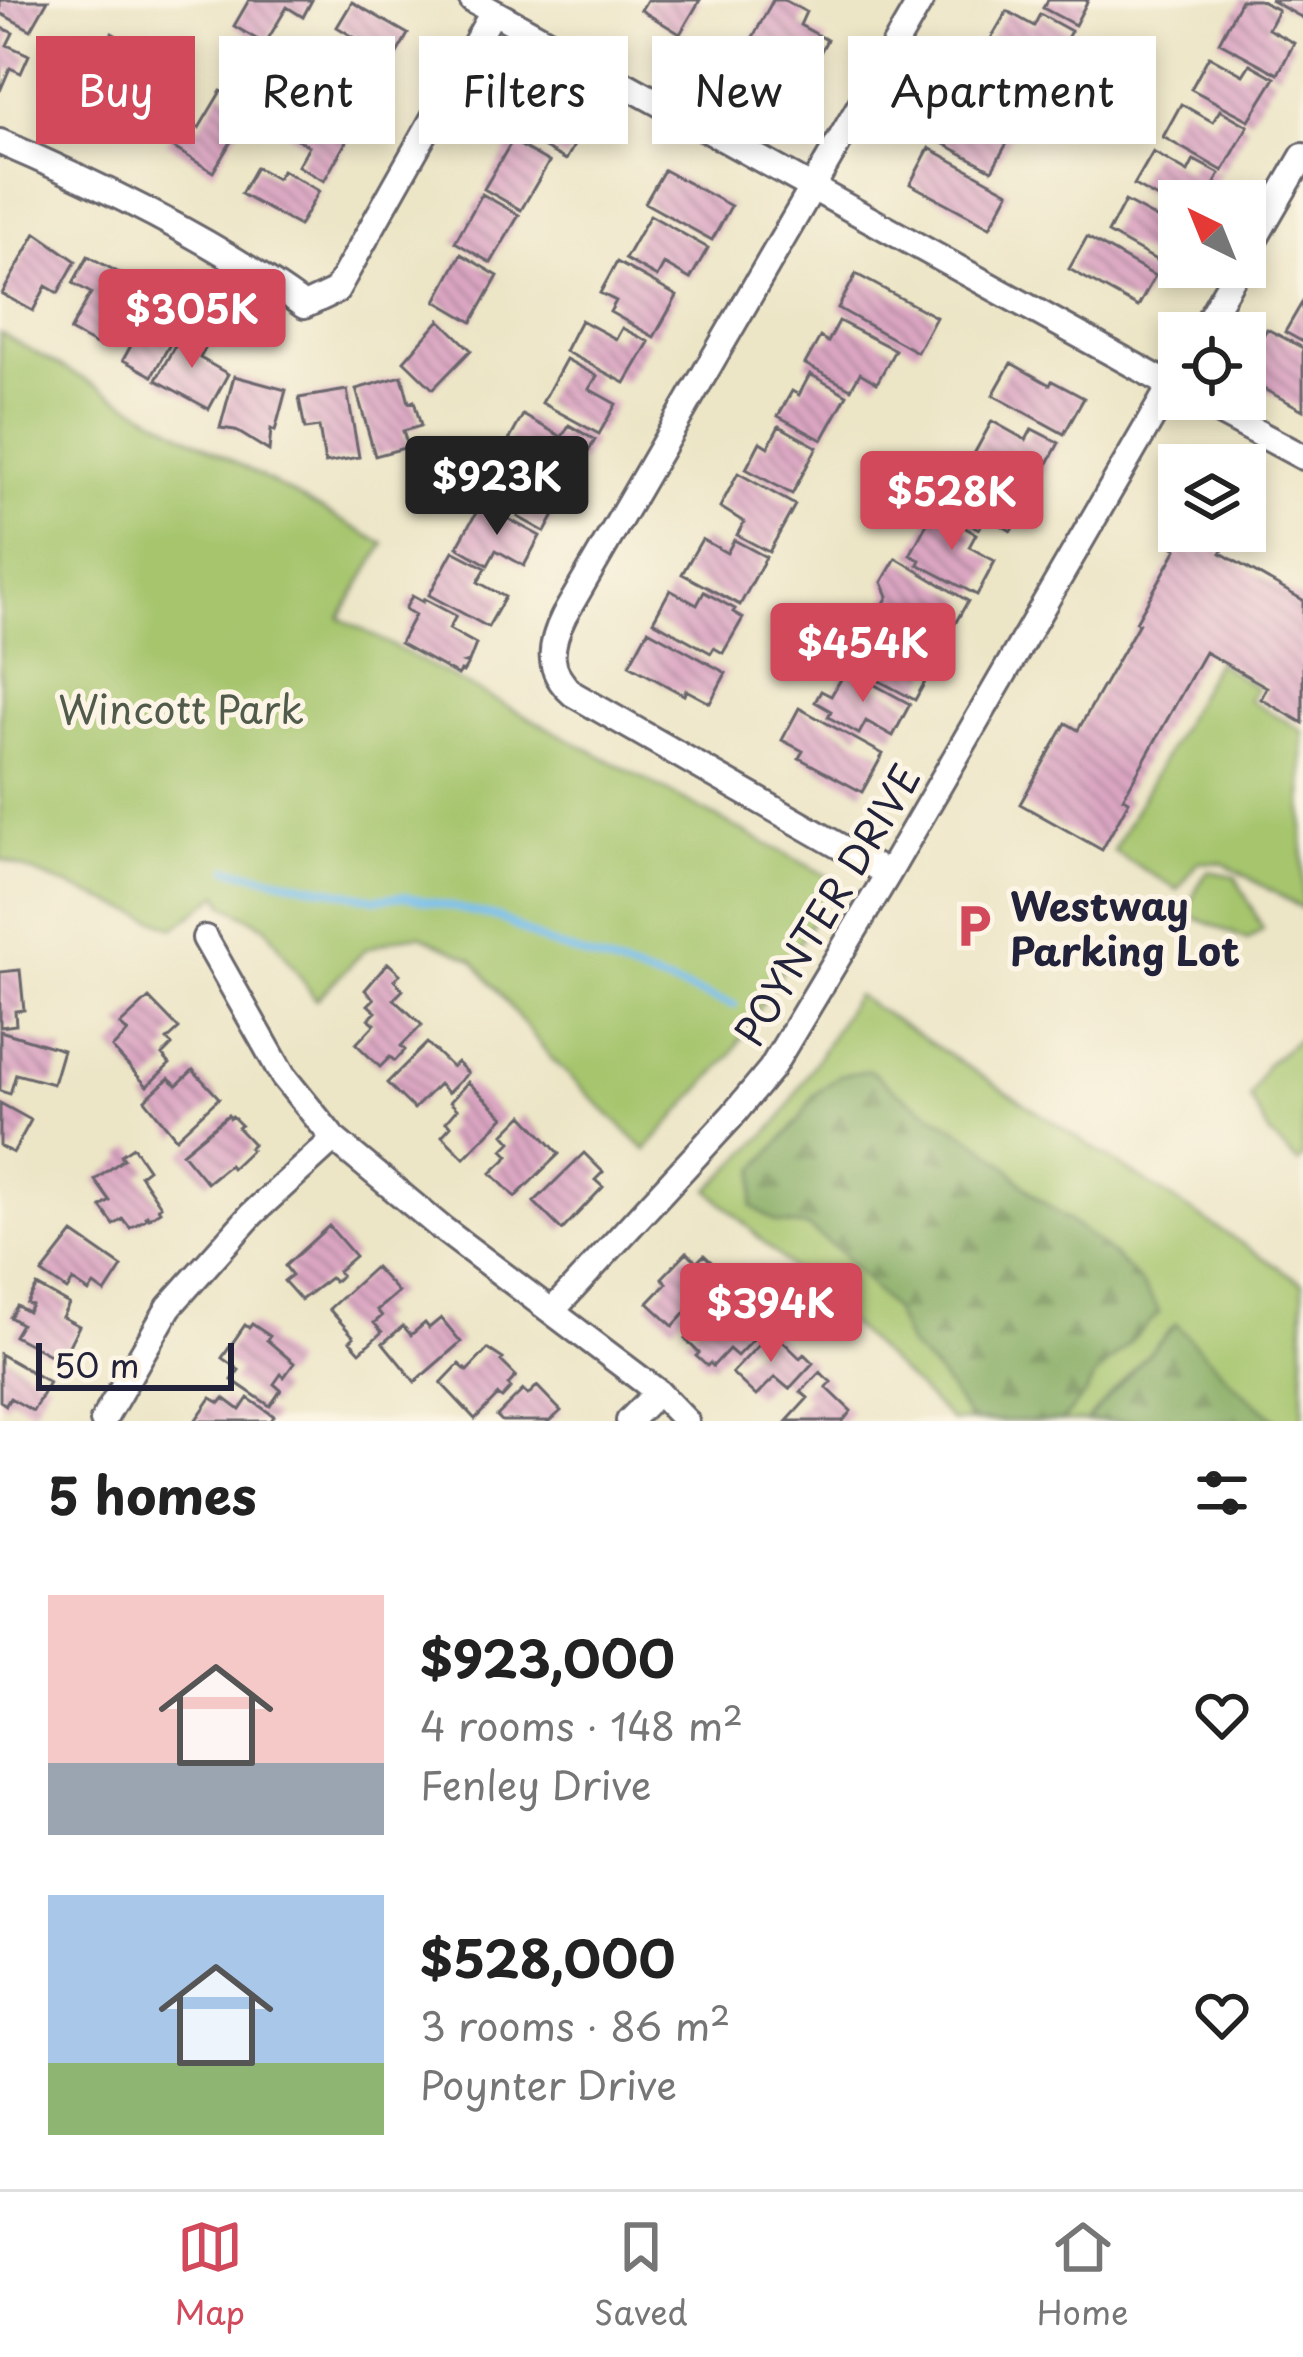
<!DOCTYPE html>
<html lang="en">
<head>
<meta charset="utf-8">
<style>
  :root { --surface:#fff; --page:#f2f2f2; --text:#222; --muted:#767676; --line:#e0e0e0; --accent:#d1495b }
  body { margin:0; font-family:"Playpen Sans",sans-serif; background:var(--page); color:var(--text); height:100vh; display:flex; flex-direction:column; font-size:45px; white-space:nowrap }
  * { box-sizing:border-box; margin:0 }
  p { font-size:39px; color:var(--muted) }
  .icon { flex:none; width:66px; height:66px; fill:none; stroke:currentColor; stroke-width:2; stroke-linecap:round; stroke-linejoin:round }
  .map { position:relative; height:1421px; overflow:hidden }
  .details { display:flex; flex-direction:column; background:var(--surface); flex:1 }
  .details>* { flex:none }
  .hud { position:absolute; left:36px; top:36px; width:1233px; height:108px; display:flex; gap:24px }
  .needle { width:78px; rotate:317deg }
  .controls { position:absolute; left:1158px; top:180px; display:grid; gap:24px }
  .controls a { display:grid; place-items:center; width:108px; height:108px; border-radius:0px; background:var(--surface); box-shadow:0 6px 18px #0003; font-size:60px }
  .scale { position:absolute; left:36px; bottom:30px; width:198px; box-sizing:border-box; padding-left:12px; border:6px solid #22223b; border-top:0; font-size:33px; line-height:42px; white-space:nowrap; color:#22223b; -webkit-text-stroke:9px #fcf5e5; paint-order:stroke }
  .price { position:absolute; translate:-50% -102px; padding:0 27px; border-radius:12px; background:var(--accent); color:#fff; font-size:39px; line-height:78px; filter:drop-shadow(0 3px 6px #0008) }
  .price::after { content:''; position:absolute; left:50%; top:72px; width:36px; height:27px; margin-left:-18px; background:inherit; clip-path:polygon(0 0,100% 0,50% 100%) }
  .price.current { background:#222; color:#fff }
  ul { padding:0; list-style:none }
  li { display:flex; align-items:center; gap:36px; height:300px; padding:0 48px }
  li span { display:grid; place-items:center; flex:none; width:336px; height:240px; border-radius:0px; color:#555 }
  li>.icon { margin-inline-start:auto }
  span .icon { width:144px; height:144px; fill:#fffc; stroke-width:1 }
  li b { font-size:51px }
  h2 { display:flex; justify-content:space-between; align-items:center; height:144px; padding:0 48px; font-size:51px }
  .pill { padding:0 42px; border-radius:0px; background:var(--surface); box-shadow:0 6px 18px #0003; font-size:42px; line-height:108px }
  .pill.current { background:var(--accent); color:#fff }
  .tabs { display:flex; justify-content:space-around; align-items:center; height:168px; border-top:3px solid var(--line); background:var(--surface); font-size:33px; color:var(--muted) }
  .tabs a { display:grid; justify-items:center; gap:6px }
  .tabs .current { color:var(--accent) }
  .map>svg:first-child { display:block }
</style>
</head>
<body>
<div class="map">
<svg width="1303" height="1421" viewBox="0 0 1303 1421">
  <defs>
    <pattern id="forest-firs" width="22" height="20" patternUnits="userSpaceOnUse" patternTransform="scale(3)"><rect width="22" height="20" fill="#84aa60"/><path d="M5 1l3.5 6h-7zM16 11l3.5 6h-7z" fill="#6c8a50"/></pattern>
    <pattern id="building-back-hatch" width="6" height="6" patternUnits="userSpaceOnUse" patternTransform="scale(3)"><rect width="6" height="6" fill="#dba6c2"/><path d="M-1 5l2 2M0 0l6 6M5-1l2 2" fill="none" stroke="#b1879f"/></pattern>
  </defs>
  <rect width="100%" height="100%" fill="#fcf5e5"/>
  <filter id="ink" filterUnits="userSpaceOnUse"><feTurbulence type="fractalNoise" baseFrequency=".00833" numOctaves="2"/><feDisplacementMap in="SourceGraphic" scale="24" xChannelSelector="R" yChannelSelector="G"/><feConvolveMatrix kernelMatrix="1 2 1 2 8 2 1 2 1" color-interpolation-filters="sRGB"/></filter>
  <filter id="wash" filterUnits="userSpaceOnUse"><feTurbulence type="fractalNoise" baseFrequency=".004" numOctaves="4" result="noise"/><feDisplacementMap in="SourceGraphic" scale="48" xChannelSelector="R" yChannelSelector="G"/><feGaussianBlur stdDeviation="2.7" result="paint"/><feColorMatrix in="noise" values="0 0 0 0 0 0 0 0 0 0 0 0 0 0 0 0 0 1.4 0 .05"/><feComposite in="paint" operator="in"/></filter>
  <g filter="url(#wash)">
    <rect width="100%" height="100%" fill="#ece5c6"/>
    <path fill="#a6c56d" stroke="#647454" stroke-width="3" d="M0,333l384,211 -44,74 497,263 -107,175 -84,94 -95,-92 -78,-98 -53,-25 -21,3 -33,11 -50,51 -50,-73 -41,-22 -6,-11 -44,34 -175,-69z
      M1216,662l41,26 -8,12 54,31v178l-80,-46 -25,-1 -20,28 -65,-39z
      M1208,871l27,5 28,53 -15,11 -62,-26 12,-28z
      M856,995l447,288v138h-351l-243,-231 71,-70z
      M1303,1035v123l-5,5 -28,-28 -20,-37 16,-33z"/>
    <path fill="url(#forest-firs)" stroke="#53664e" stroke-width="3" d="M870,1070c39,36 90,55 130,90 14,12 24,28 39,39 43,32 97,65 120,114l-65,65 -11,19 -22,24h-90l-32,-46 -30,-29 -15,-35 -54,-59 -32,-25 -31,-4 -25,-17 4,-37 43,-49 14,-24 27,-21z
      M1176,1324l65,67 36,30h-191z"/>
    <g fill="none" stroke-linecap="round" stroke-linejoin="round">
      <path stroke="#71bbea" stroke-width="8" d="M229,869l146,30 29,-3 96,22 44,24 190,63"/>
    </g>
    <g id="blocks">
      <path fill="url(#building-back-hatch)" d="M0,0h48l-17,30 -31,-17z
        M249,0h63l-9,17 -16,-10 -22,37 -31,-18z
        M647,0h53l-20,34 -39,-24z
        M773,0h11l22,12 -6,13 27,15 -17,31 -58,-32z
        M1048,0h40l-13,25 -32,-17z
        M1241,0h18l19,10 -10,19 26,14 -16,31 -59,-32z
        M1270,0h33v18z
        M352,2l56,32 -20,35 -36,-21 5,-9 -20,-12z
        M1007,11l27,15 6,-12 31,17 -24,43 -58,-32z
        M0,27l13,6 -6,12 22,10 -8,18 -11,-5 -10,23z
        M112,33l32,18 -37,64 -47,-28 15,-26 4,3 7,-11 11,6z
        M737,44l67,37 -19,34 -67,-37z
        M328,46l55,32 -28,48 -25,-15 11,-20 -29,-17z
        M984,46l58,32 -23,43 -32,-17 7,-12 -27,-15z
        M153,55l29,16 -15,26 13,8 -18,31 -19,-11 -2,4 -23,-13z
        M1209,56l34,19 7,-11 25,14 -26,42 -58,-31z
        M221,91l30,17 -38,64 -47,-29 15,-25 18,10z
        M531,99l52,30 -17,31 -53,-30z
        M296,101l55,32 -27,48 -26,-15 11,-20 -30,-18z
        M1181,104l32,18 7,-12 28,16 -25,45 -60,-34z
        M950,108l27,15 8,-13 31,17 -24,43 -59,-32z
        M512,141l37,21 -28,48 -37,-21z
        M929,148l80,44 -19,35 -80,-43z
        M1153,152l35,20 6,-12 26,14 -13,24 -5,3h-23v9l-45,-25z
        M256,167l21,12 5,-9 37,21 -20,35 -58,-32z
        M664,170l67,36 -19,34 -67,-37z
        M482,194l37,21 -28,48 -36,-21z
        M1125,201l35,19 6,-11 13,7v23l-14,26 -57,-32z
        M650,215l58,33 -18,31 -26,-15 -7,13 -32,-18z
        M36,233l40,28 -18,32 -12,-7 -13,25 -31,-17z
        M1087,237l68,39 -17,31 -69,-38z
        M461,254l37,22 -26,46 -36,-21z
        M88,256l48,26 -36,65 -30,-16 21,-38 -18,-10z
        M617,262l60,34 -23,41 -44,-25 6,-11 -16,-8z
        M856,274l80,43 -19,35 -79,-44z
        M141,286l47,26 -36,64 -29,-16 21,-38 -18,-10z
        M1303,301v41l-18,-10z
        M440,320l31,30 -38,39 -29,-28z
        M581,320l35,19 6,-11 27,14 -24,41 -60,-32z
        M839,321l56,29 -18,33 -17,-10 -9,16 -46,-25 15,-27 8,5z
        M185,327l24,14 -9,17 28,16 -19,35 -53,-29z
        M1267,329l36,19v62l-58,-31v-13z
        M566,359l31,17 -8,13 27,15 -17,30 -57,-31z
        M1011,363l39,22 2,-4 32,17 -20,36 -71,-39z
        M810,374l37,21 -25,45 -44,-24 14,-25 7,4z
        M234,376l52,14 -11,41 -4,-2 -2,22 -34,-21 -15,-2z
        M402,376l7,27 5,-2 7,25 -18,5 5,16 -33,9 -19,-67z
        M347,390l12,67 -34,6 -6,-36 -14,2 -6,-31z
        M523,415l39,22 7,-12 26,15 -14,24 -8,-4 -10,18 -57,-32z
        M992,421l34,19 6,-11 27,14 -24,44 -61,-33z
        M779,426l38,21 -25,47 -46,-25 14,-27 8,5z
        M502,453l58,32 -10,18 8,5 -13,24 -27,-15 6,-11 -39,-22z
        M964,463l6,3 2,-2 58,32 -19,35 -25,-15 -7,13 -32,-18 7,-13 -6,-4z
        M738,473l57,32 -26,47 -32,-17 7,-13 -24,-15z
        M481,504l59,32 -16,30 -28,-16 -8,15 -31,-18z
        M934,510l42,24 -7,13 26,14 -18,34 -59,-31 2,-4 -10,-5z
        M1179,522v9h55l-13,22 82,47v123l-42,-24 6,-12 -62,-35 -82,146 6,3 -27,49 -82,-46 46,-81 12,7 61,-107 -3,-1 41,-73 -10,-6z
        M702,539l25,14 7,-13 32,17 -26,48 -58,-31z
        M453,551l33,17 -8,14 27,15 -17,30 -59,-32z
        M896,558l72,43 -19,33 -26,-14 -7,13 -32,-17 1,-2 -5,-3 8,-15 -6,-14z
        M670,590l27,15 7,-13 31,17 -2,3 10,6 -20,35 -9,-5 -3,5 -58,-32z
        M412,596l11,6 1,-3 32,17 -7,13 27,15 -7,18 -4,1 3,1 -5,8 -2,-1 -3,4 -58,-32 15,-28 -10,-6z
        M882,622l33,17 -9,18 25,14 -16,29 -58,-31z
        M648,630l78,43 -16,30 -24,-13 -2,5 -55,-30z
        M851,672l59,32 -17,32 -27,-15 -7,13 -31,-17 3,-6 -16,-9 6,-11 10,5 13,-22 5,2z
        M799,708l84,46 -21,38 -63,-34 4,-7 -21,-11z
        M388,963l12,11 -6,6 9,10 -9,9 28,26 -21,21 4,4 -10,11 -5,-4 -10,10 -24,-23 19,-20 -6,-5 7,-7 -8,-7 6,-6 -9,-9z
        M20,970l4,40 -9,1 1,14 -16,2v-55z
        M149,998l30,31 -12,11 5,5 -10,10 8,9 -23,22 -35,-38 16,-16 -8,-7z
        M0,1031l63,19 -10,34 -37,-10 -6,20 -10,-3z
        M427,1043l25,24 5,-5 11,11 -20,20 -9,-9 -25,25 -27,-26z
        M193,1070l26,28 -43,40 -31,-38 24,-22 8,7z
        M468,1082l36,35 -40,41 -22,-22 9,-10 -5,-4 11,-13 -7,-7z
        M0,1103l31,17 -18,33 -13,-7z
        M228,1115l2,3 2,-2 9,9 -3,3 15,16 -4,4 2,2 -19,18 -3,-3 -22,18 -25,-30z
        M523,1115l36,39 -44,43 -24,-24 18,-17 -6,-6 8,-8 -7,-8z
        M133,1147l15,22 -8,6 21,31 -3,2 2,3 -11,7 -2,-3 -2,2 1,2 -16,9 -7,-9 -9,6 -13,-18 9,-6 -15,-21 29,-21 -3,-4z
        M584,1153l19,19 -8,8 8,7 -41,43 -28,-28z
        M329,1226l26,30 -17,15 3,4 -7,7 -4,-4 -29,22 -17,-19 8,-6 -7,-9z
        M73,1233l49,34 -17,26 -11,-8 -5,7 -16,-11 -6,9 -25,-17z
        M687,1252l10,10 7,-7 18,17 -49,54 -25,-23 19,-20 -5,-5z
        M375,1267l23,25 -21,18 5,6 -8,7 8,9 -22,20 -10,-11 4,-4 -25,-28z
        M37,1286l32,18 -7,13 17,9 -18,35 -47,-25 7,-12 -11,-7 7,-11 11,6 4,-7 -5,-2z
        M726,1296l34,36 -23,24 -8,-7 -16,17 -3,-3 -3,3 -11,-10 3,-3 -14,-14z
        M441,1318l20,24 -46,40 -32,-39 20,-17 8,9 14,-12 4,5z
        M252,1324l18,12 -3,4 27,23 -10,14 -3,-3 -7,10 7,6 -11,16 -38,-26 7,-10 -17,-12 23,-33 4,3z
        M772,1331l28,27 4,-4 9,9 -24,26 -14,-12 -19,19 -24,-23z
        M488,1349l15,10 -2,2 15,15 -8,9 3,3 -9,10 -4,-3 -23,24 -34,-36 18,-19 8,7z
        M0,1354l49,28 -16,29 -23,-13 -4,7 -6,-4z
        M820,1372l11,10 -5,5 25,24 -8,10h-56l21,-23 -7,-6z
        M537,1386l24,25 -11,10h-48l-5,-5 26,-26 5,5z
        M211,1398l9,5 4,-5 16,12 8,-12 26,18 -3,5h-76z"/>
    </g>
  </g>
  <g filter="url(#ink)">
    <use href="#blocks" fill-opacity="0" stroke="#69666c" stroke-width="3"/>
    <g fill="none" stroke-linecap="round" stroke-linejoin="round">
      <g stroke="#69666c" stroke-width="30">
        <path id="minor" d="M472,0l707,390
          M0,142c103,44 214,98 304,164l32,-15 157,-279
          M1245,256l58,-100
          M1201,333l38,-66
          M1195,399l108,58
          M888,874l-315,-180c-27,-23 -24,-48 -9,-78l357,-616
          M205,938l78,138 51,63 106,88 218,165 28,29
          M553,1310l179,-194 39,-47 117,-195 291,-503
          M103,1421l66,-114 83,-93 82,-75
          M629,1421l29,-29"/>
      </g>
      <use href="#minor" stroke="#fff" stroke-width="24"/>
    </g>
  </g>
  <defs>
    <g id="parking-bare" transform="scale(3.6)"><path d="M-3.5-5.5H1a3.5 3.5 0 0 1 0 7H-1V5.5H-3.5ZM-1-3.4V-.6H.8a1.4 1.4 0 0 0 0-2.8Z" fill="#d1495b" stroke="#fcf5e5" stroke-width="2.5" paint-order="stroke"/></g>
  </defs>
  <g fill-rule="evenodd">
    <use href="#parking-bare" x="974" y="926"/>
  </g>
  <g text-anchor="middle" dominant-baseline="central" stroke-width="10" stroke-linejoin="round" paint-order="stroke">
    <g font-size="39" fill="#505b4c" stroke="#fcf5e5">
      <text x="181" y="707">Wincott Park</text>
    </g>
    <g font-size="39" fill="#22223b" stroke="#fcf5e5">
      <text transform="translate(826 904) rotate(-59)">POYNTER DRIVE</text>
    </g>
    <g font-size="39" font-weight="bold" fill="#22223b" stroke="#fcf5e5" text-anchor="start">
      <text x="1010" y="904">Westway<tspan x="1010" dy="45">Parking Lot</tspan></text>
    </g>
  </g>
</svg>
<div class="controls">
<a><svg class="needle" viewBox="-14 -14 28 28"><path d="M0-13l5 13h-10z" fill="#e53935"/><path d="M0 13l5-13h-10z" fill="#767676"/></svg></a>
<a><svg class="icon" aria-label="locate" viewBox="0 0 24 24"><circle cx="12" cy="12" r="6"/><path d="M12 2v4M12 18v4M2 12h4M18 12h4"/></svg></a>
<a><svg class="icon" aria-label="layers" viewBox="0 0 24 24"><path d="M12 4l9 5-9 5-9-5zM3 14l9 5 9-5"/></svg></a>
</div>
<div class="scale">50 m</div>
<b class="price" style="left:192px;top:371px">$305K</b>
<b class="price current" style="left:497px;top:538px">$923K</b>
<b class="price" style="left:952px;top:553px">$528K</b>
<b class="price" style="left:863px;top:705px">$454K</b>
<b class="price" style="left:771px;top:1365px">$394K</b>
<div class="hud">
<a class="pill current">Buy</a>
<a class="pill">Rent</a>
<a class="pill">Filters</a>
<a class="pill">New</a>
<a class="pill">Apartment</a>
</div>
</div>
<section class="details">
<h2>5 homes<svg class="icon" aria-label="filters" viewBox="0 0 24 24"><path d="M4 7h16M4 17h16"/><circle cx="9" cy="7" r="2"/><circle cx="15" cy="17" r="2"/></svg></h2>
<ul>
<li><span style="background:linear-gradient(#f6c9c9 70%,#9aa5b1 0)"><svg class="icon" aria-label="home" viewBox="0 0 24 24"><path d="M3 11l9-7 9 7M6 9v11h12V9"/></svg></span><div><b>$923,000</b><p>4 rooms · 148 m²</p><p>Fenley Drive</p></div><svg class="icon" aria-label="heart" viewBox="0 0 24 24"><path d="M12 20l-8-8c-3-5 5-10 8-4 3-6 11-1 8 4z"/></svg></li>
<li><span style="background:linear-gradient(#a9c7e8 70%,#8fb573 0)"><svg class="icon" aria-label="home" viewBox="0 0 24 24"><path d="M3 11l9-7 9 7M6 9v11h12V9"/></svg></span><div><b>$528,000</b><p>3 rooms · 86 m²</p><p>Poynter Drive</p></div><svg class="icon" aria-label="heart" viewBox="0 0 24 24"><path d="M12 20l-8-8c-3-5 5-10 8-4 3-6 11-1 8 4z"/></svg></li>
</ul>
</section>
<nav class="tabs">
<a class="current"><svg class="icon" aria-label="map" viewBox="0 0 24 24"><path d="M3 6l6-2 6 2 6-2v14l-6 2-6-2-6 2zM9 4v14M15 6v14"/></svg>Map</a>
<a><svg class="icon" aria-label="saved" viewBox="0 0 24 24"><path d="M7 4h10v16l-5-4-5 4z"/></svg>Saved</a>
<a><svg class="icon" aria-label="home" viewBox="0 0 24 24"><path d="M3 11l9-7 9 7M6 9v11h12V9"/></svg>Home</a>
</nav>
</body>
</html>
